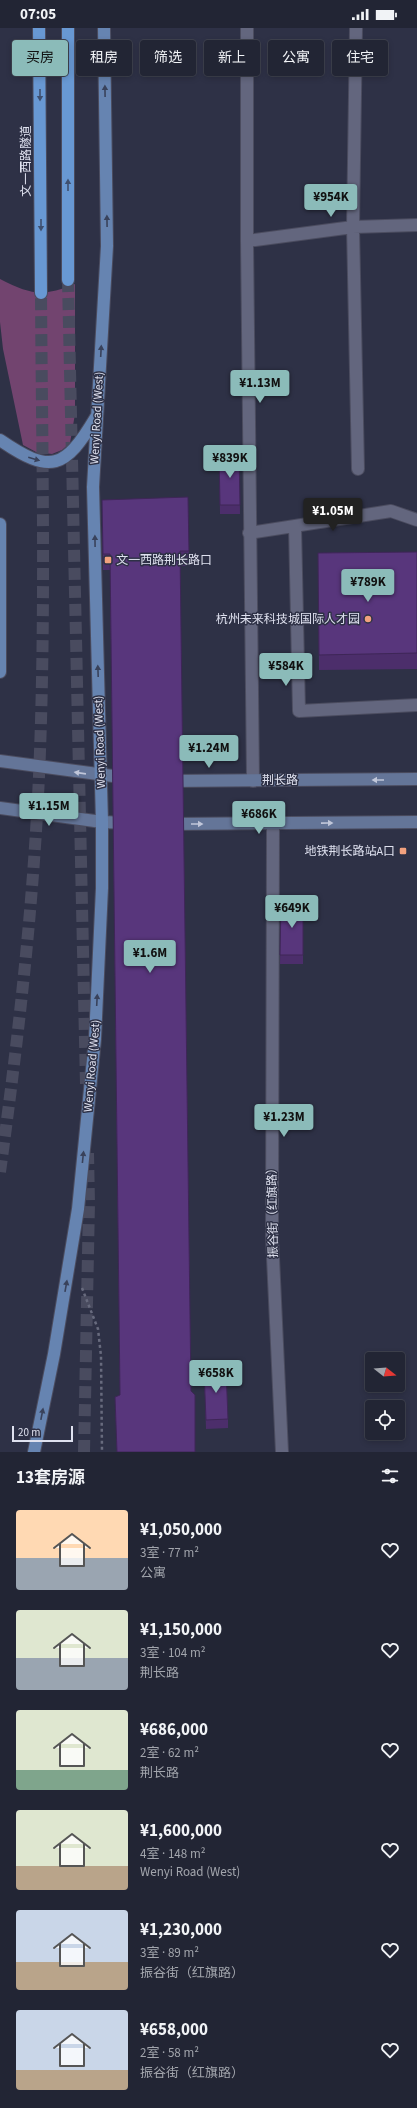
<!DOCTYPE html>
<html lang="zh">
<head>
<meta charset="utf-8">
<style>
  :root { --surface:#222534; --page:#2e3140; --text:#f1f3f6; --muted:#a2a5ac; --line:#3f424f; --accent:#8bbbb9 }
  body { margin:0; font-family:"Source Sans 3","Noto Sans SC",sans-serif; background:var(--page); color:var(--text); height:100vh; display:flex; flex-direction:column; font-size:15px; white-space:nowrap }
  * { box-sizing:border-box; margin:0 }
  p { font-size:13px; color:var(--muted) }
  .icon { flex:none; width:22px; height:22px; fill:none; stroke:currentColor; stroke-width:2; stroke-linecap:round; stroke-linejoin:round }
  .map { position:relative; height:1424px; overflow:hidden }
  .panel { display:flex; flex-direction:column; background:var(--surface); flex:1 }
  .panel>* { flex:none }
  .hud { position:absolute; left:12px; top:12px; width:393px; height:36px; display:flex; gap:8px }
  .needle { width:26px; rotate:107deg }
  .buttons { position:absolute; left:365px; top:1324px; display:grid; gap:8px }
  .buttons a { display:grid; place-items:center; width:40px; height:40px; border-radius:4px; background:var(--surface); box-shadow:0 2px 6px #0003,0 0 0 1px var(--line); font-size:20px }
  .scale { position:absolute; left:12px; bottom:10px; width:61px; box-sizing:border-box; padding-left:4px; border:2px solid #dfe1ef; border-top:0; font-size:11px; line-height:14px; white-space:nowrap; color:#dfe1ef; -webkit-text-stroke:3px #2e3146; paint-order:stroke }
  .price { position:absolute; translate:-50% -34px; padding:0 9px; border-radius:4px; background:var(--accent); color:#111; font-size:13px; line-height:26px; filter:drop-shadow(0 1px 2px #0008) }
  .price::after { content:''; position:absolute; left:50%; top:24px; width:12px; height:9px; margin-left:-6px; background:inherit; clip-path:polygon(0 0,100% 0,50% 100%) }
  .price.current { background:#222; color:#fff }
  ul { padding:0; list-style:none }
  li { display:flex; align-items:center; gap:12px; height:100px; padding:0 16px }
  li span { display:grid; place-items:center; flex:none; width:112px; height:80px; border-radius:4px; color:#555 }
  li>.icon { margin-inline-start:auto }
  span .icon { width:48px; height:48px; fill:#fffc; stroke-width:1 }
  li b { font-size:17px }
  h2 { display:flex; justify-content:space-between; align-items:center; height:48px; padding:0 16px; font-size:17px }
  .pill { padding:0 14px; border-radius:4px; background:var(--surface); box-shadow:0 2px 6px #0003,0 0 0 1px var(--line); font-size:14px; line-height:36px }
  .pill.current { background:var(--accent); color:#111 }
  .status { display:flex; justify-content:space-between; align-items:center; height:28px; padding:0 20px; background:var(--surface); direction:ltr }
  .status svg { height:11px; fill:currentColor }
  .map>svg:first-child { display:block }
</style>
</head>
<body>
<div class="status"><b>07:05</b><svg viewBox="0 0 49 12"><path d="M0 12V9h3v3zM5 12V6h3v6zM10 12V3h3v9zM15 12V0h3v12zM26 1h20v11H26zM47 4h2v5h-2z"/></svg></div>
<div class="map">
<svg width="417" height="1424" viewBox="0 0 417 1424">
  <rect width="100%" height="100%" fill="#2e3146"/>
  <path fill="#72446f" d="M0,251c32,16 42,18 75,5v130l-5,29 -8,7 -10,4 -16,-2 -13,-7 -20,-96 -3,-27z"/>
  <g fill="none" stroke-linecap="round" stroke-linejoin="round">
    <path stroke="#494b5f" stroke-width="12" stroke-dasharray="12 6" stroke-linecap="butt" d="M68,252l18,805
      M0,1144c18,-131 33,-263 39,-396 7,-161 3,-322 2,-483
      M84,1424l5,-249 -1,-50"/>
    <g stroke="#4b4c5f" stroke-width="14">
      <path id="street" d="M247,0v213l6,540
        M356,0l-3,199 5,242
        M247,213l106,-14 64,-2
        M295,498l4,185 118,-6
        M249,505l142,-22 26,9
        M273,795l-1,413 10,216"/>
    </g>
    <g stroke="#4b4c5f" stroke-width="14">
      <path id="secondary" d="M0,733l128,17
        M166,753l251,-2
        M0,780l102,14 26,1
        M168,796l249,-2"/>
    </g>
    <g stroke="#4b4c5f" stroke-width="14">
      <path id="primary" d="M0,412c51,35 65,29 96,-23
        M0,496v148
        M34,1424l20,-98 24,-145 17,-170 7,-151v-66l-9,-335 14,-241 -3,-218"/>
    </g>
    <g stroke="#4b4c5f" stroke-width="14">
      <path id="highway" d="M39,0l2,265
        M68,252v-252"/>
    </g>
    <path stroke="#686b7e" stroke-width="2.5" stroke-dasharray="3 3" stroke-linecap="butt" d="M82,1260l16,41 3,27 1,96"/>
    <use href="#street" stroke="#63667e" stroke-width="12"/>
    <use href="#secondary" stroke="#647598" stroke-width="12"/>
    <use href="#primary" stroke="#6684b1" stroke-width="12"/>
    <use href="#highway" stroke="#6898d3" stroke-width="12"/>
  </g>
  <path fill="#4c2e6b" d="M239,424l1,62h-20l-1,-61z
    M102,472l87,51v15h-9l11,825 4,61h-78l-2,-55 5,-2 -10,-825h-7z
    M417,524v117l-98,1 -1,-117z
    M281,875h22v61h-23z
    M204,1342l24,49v9l-22,1z"/>
  <path fill="#58367c" stroke="#3e2657" d="M239,424l1,53h-20l-1,-52z
    M188,469l1,54h-9l11,840 4,4v57h-78l-2,-55 5,-2 -10,-841h-7l-1,-54z
    M417,524v101l-98,2 -1,-102z
    M281,875h22v52h-23z
    M226,1341l2,50 -22,1 -2,-50z"/>
  <defs><path id="oneway-solid" d="M-6-.8H1V-3.2L6.5 0L1 3.2V.8H-6Z"/></defs>
  <g fill="#39425b">
    <use href="#oneway-solid" transform="translate(105 63) rotate(-91)"/>
    <use href="#oneway-solid" transform="translate(107 193) rotate(-91)"/>
    <use href="#oneway-solid" transform="translate(101 323) rotate(-87)"/>
    <use href="#oneway-solid" transform="translate(34 431) rotate(16)"/>
    <use href="#oneway-solid" transform="translate(95 513) rotate(-91)"/>
    <use href="#oneway-solid" transform="translate(98 643) rotate(-92)"/>
    <use href="#oneway-solid" transform="translate(97 972) rotate(-87)"/>
    <use href="#oneway-solid" transform="translate(83 1129) rotate(-84)"/>
    <use href="#oneway-solid" transform="translate(66 1258) rotate(-80)"/>
    <use href="#oneway-solid" transform="translate(42 1386) rotate(-79)"/>
  </g>
  <g fill="#3f5070">
    <use href="#oneway-solid" transform="translate(40 67) rotate(90)"/>
    <use href="#oneway-solid" transform="translate(68 157) rotate(-90)"/>
    <use href="#oneway-solid" transform="translate(41 197) rotate(90)"/>
  </g>
  <g fill="#c0c6d9">
    <use href="#oneway-solid" transform="translate(80 745) rotate(-172)"/>
    <use href="#oneway-solid" transform="translate(378 752) rotate(180)"/>
    <use href="#oneway-solid" transform="translate(327 795) rotate(-1)"/>
    <use href="#oneway-solid" transform="translate(197 796)"/>
  </g>
  <g fill="#f2a17e" stroke="#2e3146" stroke-width="1.5">
    <rect x="104" y="528" width="8" height="8" rx="2"/>
    <circle cx="368" cy="591" r="4"/>
    <rect x="399" y="819" width="8" height="8" rx="2"/>
  </g>
  <g text-anchor="middle" dominant-baseline="central" stroke-width="3" stroke-linejoin="round" paint-order="stroke">
    <g font-size="12" fill="#dfe1ef" stroke="#2e3146">
      <text transform="translate(26 133) rotate(-90)">文一西路隧道</text>
      <text transform="translate(97 390) rotate(-87)">Wenyi Road (West)</text>
      <text transform="translate(100 714) rotate(-92)">Wenyi Road (West)</text>
      <text x="280" y="752">荆长路</text>
      <text transform="translate(92 1038) rotate(-85)">Wenyi Road (West)</text>
      <text transform="translate(273 1182) rotate(-91)">振谷街（红旗路）</text>
    </g>
    <g font-size="12" fill="#dfe1ef" stroke="#2e3146" text-anchor="end">
      <text x="116" y="532" text-anchor="start">文一西路荆长路口</text>
      <text x="360" y="591">杭州未来科技城国际人才园</text>
      <text x="395" y="823">地铁荆长路站A口</text>
    </g>
  </g>
</svg>
<div class="buttons">
<a><svg class="needle" viewBox="-14 -14 28 28"><path d="M0-13l5 13h-10z" fill="#e53935"/><path d="M0 13l5-13h-10z" fill="#a2a5ac"/></svg></a>
<a><svg class="icon" aria-label="locate" viewBox="0 0 24 24"><circle cx="12" cy="12" r="6"/><path d="M12 2v4M12 18v4M2 12h4M18 12h4"/></svg></a>
</div>
<div class="scale">20 m</div>
<b class="price" style="left:331px;top:190px">¥954K</b>
<b class="price" style="left:260px;top:376px">¥1.13M</b>
<b class="price" style="left:230px;top:451px">¥839K</b>
<b class="price current" style="left:333px;top:504px">¥1.05M</b>
<b class="price" style="left:368px;top:575px">¥789K</b>
<b class="price" style="left:286px;top:659px">¥584K</b>
<b class="price" style="left:209px;top:741px">¥1.24M</b>
<b class="price" style="left:49px;top:799px">¥1.15M</b>
<b class="price" style="left:259px;top:807px">¥686K</b>
<b class="price" style="left:292px;top:901px">¥649K</b>
<b class="price" style="left:150px;top:946px">¥1.6M</b>
<b class="price" style="left:284px;top:1110px">¥1.23M</b>
<b class="price" style="left:216px;top:1366px">¥658K</b>
<div class="hud">
<a class="pill current">买房</a>
<a class="pill">租房</a>
<a class="pill">筛选</a>
<a class="pill">新上</a>
<a class="pill">公寓</a>
<a class="pill">住宅</a>
</div>
</div>
<section class="panel">
<h2>13套房源<svg class="icon" aria-label="filters" viewBox="0 0 24 24"><path d="M4 7h16M4 17h16"/><circle cx="9" cy="7" r="2"/><circle cx="15" cy="17" r="2"/></svg></h2>
<ul>
<li><span style="background:linear-gradient(#ffd9b3 60%,#9aa5b1 0)"><svg class="icon" aria-label="home" viewBox="0 0 24 24"><path d="M3 11l9-7 9 7M6 9v11h12V9"/></svg></span><div><b>¥1,050,000</b><p>3室 · 77 m²</p><p>公寓</p></div><svg class="icon" aria-label="heart" viewBox="0 0 24 24"><path d="M12 20l-8-8c-3-5 5-10 8-4 3-6 11-1 8 4z"/></svg></li>
<li><span style="background:linear-gradient(#dfe7d0 60%,#9aa5b1 0)"><svg class="icon" aria-label="home" viewBox="0 0 24 24"><path d="M3 11l9-7 9 7M6 9v11h12V9"/></svg></span><div><b>¥1,150,000</b><p>3室 · 104 m²</p><p>荆长路</p></div><svg class="icon" aria-label="heart" viewBox="0 0 24 24"><path d="M12 20l-8-8c-3-5 5-10 8-4 3-6 11-1 8 4z"/></svg></li>
<li><span style="background:linear-gradient(#dfe7d0 75%,#7fa58c 0)"><svg class="icon" aria-label="home" viewBox="0 0 24 24"><path d="M3 11l9-7 9 7M6 9v11h12V9"/></svg></span><div><b>¥686,000</b><p>2室 · 62 m²</p><p>荆长路</p></div><svg class="icon" aria-label="heart" viewBox="0 0 24 24"><path d="M12 20l-8-8c-3-5 5-10 8-4 3-6 11-1 8 4z"/></svg></li>
<li><span style="background:linear-gradient(#dfe7d0 70%,#b9a48a 0)"><svg class="icon" aria-label="home" viewBox="0 0 24 24"><path d="M3 11l9-7 9 7M6 9v11h12V9"/></svg></span><div><b>¥1,600,000</b><p>4室 · 148 m²</p><p>Wenyi Road (West)</p></div><svg class="icon" aria-label="heart" viewBox="0 0 24 24"><path d="M12 20l-8-8c-3-5 5-10 8-4 3-6 11-1 8 4z"/></svg></li>
<li><span style="background:linear-gradient(#c9d6e8 65%,#b9a48a 0)"><svg class="icon" aria-label="home" viewBox="0 0 24 24"><path d="M3 11l9-7 9 7M6 9v11h12V9"/></svg></span><div><b>¥1,230,000</b><p>3室 · 89 m²</p><p>振谷街（红旗路）</p></div><svg class="icon" aria-label="heart" viewBox="0 0 24 24"><path d="M12 20l-8-8c-3-5 5-10 8-4 3-6 11-1 8 4z"/></svg></li>
<li><span style="background:linear-gradient(#c9d6e8 75%,#b9a48a 0)"><svg class="icon" aria-label="home" viewBox="0 0 24 24"><path d="M3 11l9-7 9 7M6 9v11h12V9"/></svg></span><div><b>¥658,000</b><p>2室 · 58 m²</p><p>振谷街（红旗路）</p></div><svg class="icon" aria-label="heart" viewBox="0 0 24 24"><path d="M12 20l-8-8c-3-5 5-10 8-4 3-6 11-1 8 4z"/></svg></li>
</ul>
</section>
</body>
</html>
